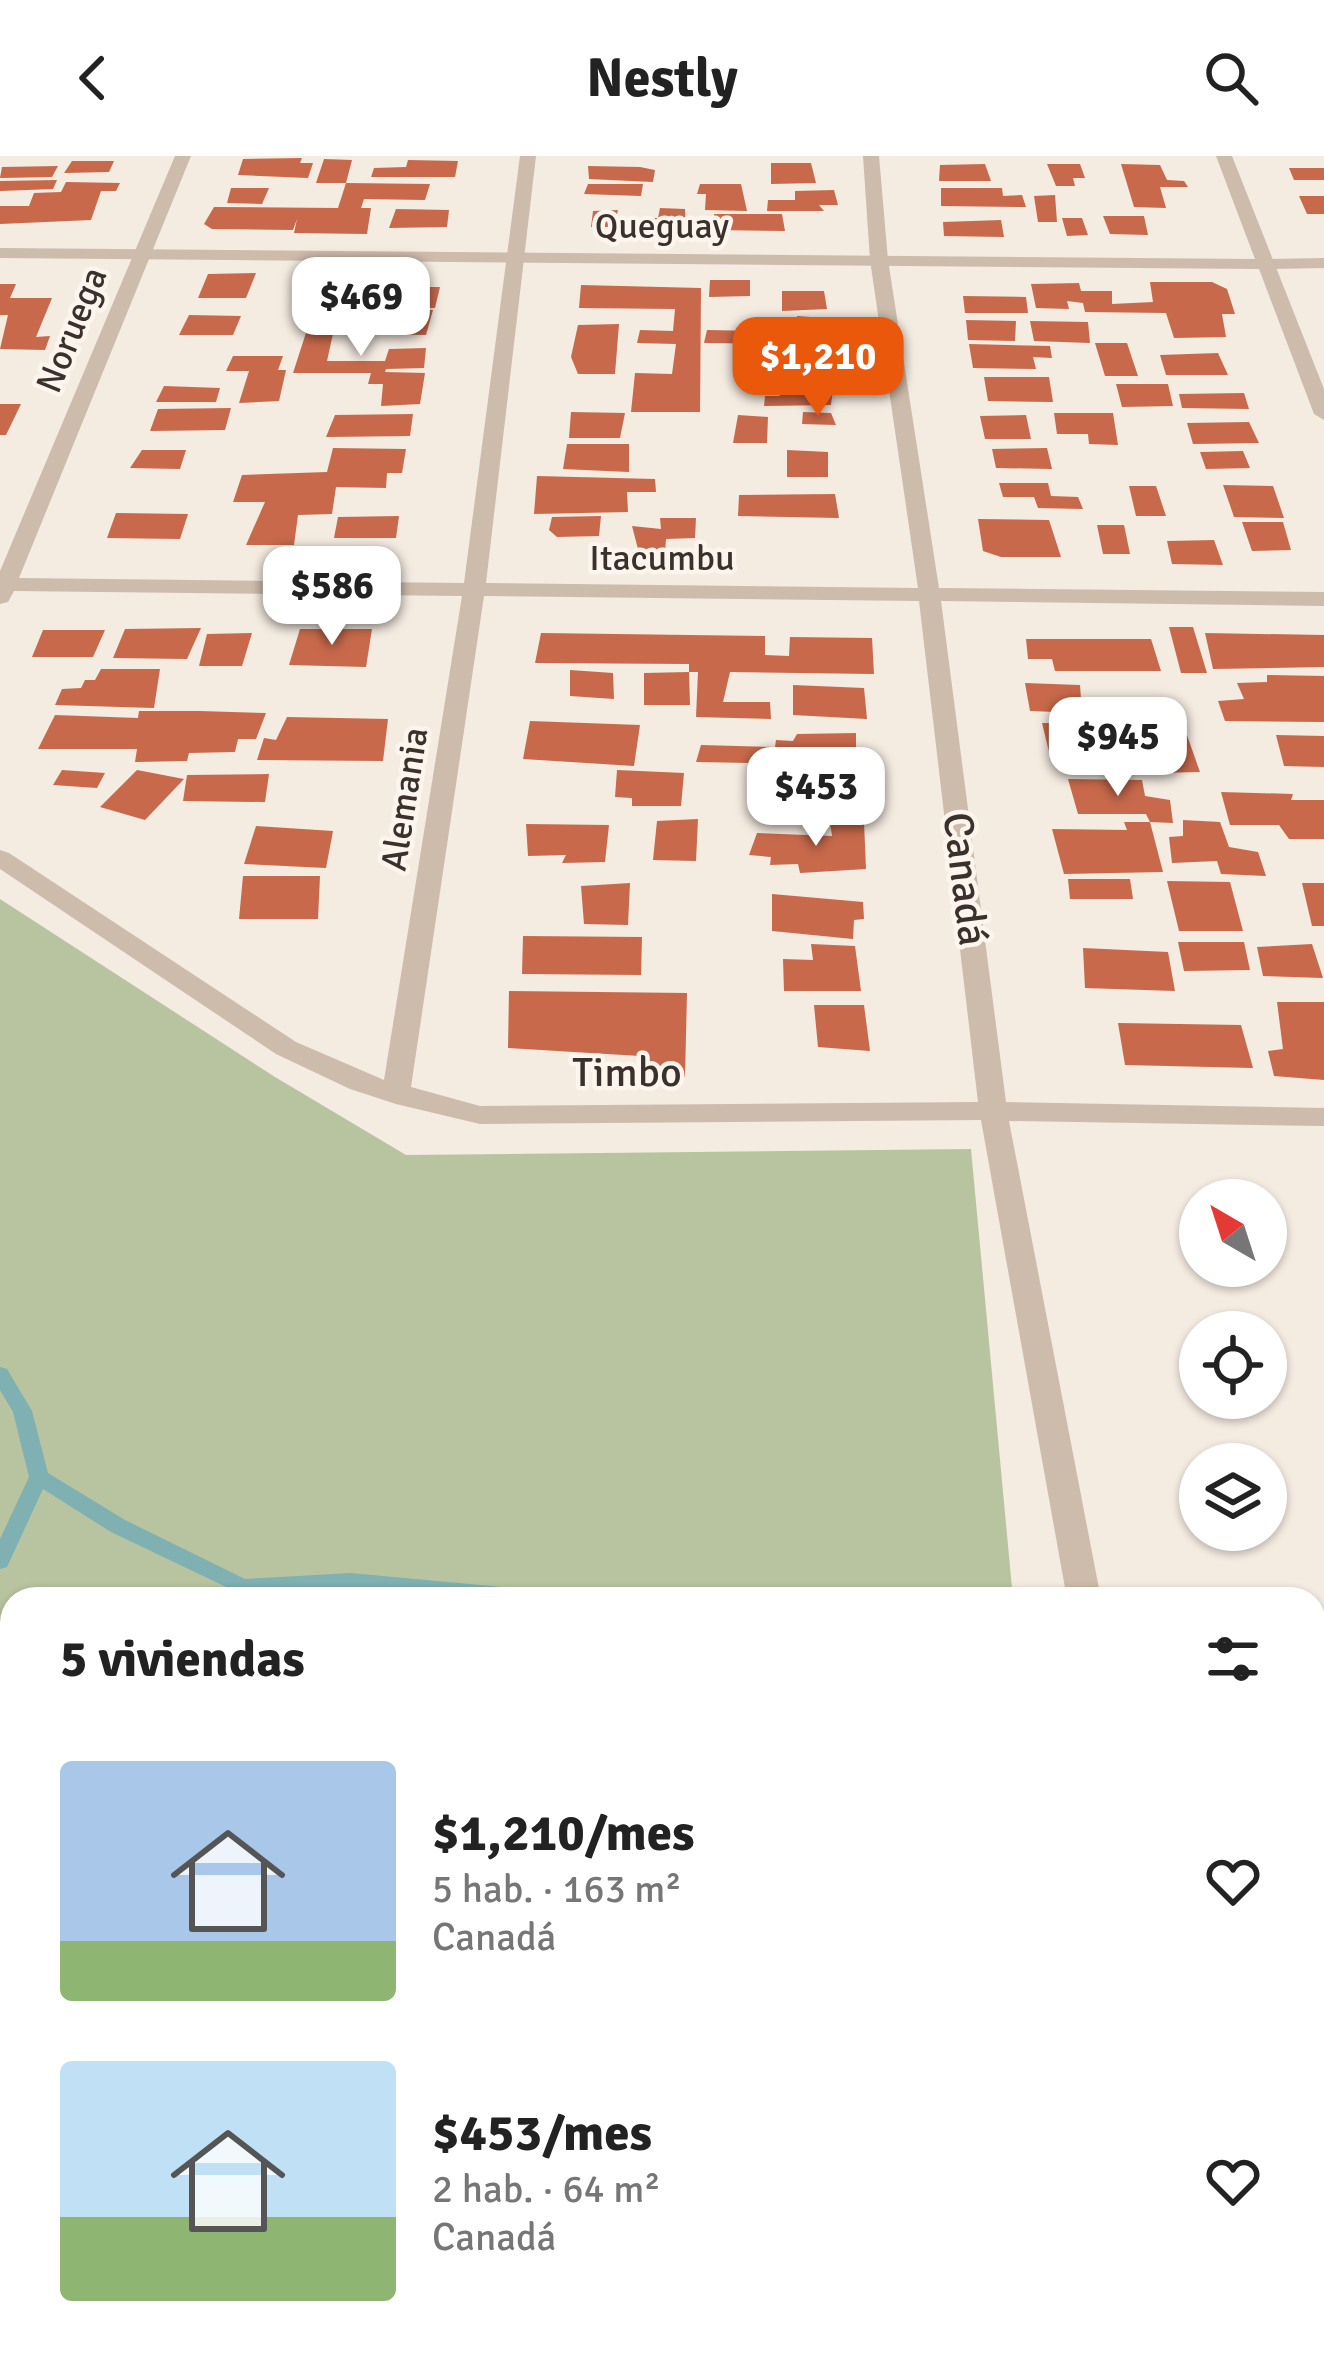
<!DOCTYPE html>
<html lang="es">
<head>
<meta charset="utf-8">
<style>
  :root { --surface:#fff; --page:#f6f6f6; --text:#222; --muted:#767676; --accent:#ea580c }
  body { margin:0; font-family:Signika,sans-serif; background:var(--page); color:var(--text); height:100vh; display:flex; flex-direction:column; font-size:45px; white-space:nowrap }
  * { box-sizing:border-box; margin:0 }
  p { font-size:39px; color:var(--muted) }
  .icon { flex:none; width:66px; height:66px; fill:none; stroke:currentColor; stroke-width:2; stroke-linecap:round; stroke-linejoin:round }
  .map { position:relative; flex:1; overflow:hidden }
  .sheet { position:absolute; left:0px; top:1431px; width:1326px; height:771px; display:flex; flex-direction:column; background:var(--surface); border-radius:36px 36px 0 0; box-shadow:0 3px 9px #0004 }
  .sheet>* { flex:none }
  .needle { width:78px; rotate:321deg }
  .tools { position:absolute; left:1179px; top:1023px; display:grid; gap:24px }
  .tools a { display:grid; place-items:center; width:108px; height:108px; border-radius:50%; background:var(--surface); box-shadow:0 3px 9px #0004; font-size:60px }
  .price { position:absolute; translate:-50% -102px; padding:0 27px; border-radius:24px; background:#fff; color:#222; font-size:39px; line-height:78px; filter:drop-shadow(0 3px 6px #0008) }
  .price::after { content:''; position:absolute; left:50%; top:72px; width:36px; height:27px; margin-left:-18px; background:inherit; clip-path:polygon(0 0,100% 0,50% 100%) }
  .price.on { background:var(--accent); color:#fff }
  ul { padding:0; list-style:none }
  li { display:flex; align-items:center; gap:36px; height:300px; padding:0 60px }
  li span { display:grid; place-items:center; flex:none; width:336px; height:240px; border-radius:12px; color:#555 }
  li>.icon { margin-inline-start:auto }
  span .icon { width:144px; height:144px; fill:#fffc; stroke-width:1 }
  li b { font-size:51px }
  h2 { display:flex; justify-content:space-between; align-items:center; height:144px; padding:0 60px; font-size:51px }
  header { display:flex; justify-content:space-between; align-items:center; height:156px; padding:0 60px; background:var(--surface); font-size:54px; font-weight:800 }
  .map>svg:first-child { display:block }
</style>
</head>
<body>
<header><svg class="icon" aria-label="back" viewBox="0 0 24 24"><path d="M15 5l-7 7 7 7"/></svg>Nestly<svg class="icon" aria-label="search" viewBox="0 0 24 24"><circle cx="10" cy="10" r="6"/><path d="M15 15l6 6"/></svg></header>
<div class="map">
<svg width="1324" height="2200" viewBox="0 0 1324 2200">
  <rect width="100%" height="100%" fill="#f4ebe1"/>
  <path fill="#b8c4a0" d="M0,743l275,178 131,78 565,-6 42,450h-1001v747h213l-1,10h-224z"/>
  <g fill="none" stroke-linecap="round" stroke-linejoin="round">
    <path fill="#7fb0b2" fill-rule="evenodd" d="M0,1211l7,2 25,42 16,62 77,47 120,59 105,-6 196,18 7,2 3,6h-100l-106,-10 -107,6 -132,-63 -68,-43 -36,78 -7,2v-30l29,-62 -16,-65 -13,-22z
      M1314,1568l10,2v18l-10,-2z"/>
  </g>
  <path fill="#c8694b" d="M302,2l-2,5h13l-5,15 -70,-3 5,-16z
    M324,3l28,1 -6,23 84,1 -5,16 -61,-1 -3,9h10l-4,26 -73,-1 3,-14 -4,11 -81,-1 -8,-5 10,-17 124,1 8,-25h-30z
    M408,4l50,1 -3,16h-84l3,-9 32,-1z
    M72,5h42l-5,11 -45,1z
    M771,7h40l5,20 -45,1z
    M985,8l6,17h-52l1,-16z
    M1047,8h33l5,14h-12l2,8h-19z
    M1121,8l39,1 7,15 17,1 4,6h-28l6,21 -32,-1z
    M58,10l-6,11 -52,1 2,-11z
    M588,10l52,1 15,3 -2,12 -64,-3z
    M1289,12h35v12h-30z
    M57,24l-4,9 -53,2v-10z
    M66,26l54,1 -4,8h-15l-10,29 -91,4v-18h29l5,-13 27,-1z
    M588,28h55l-2,12 -57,-2z
    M700,28h41l6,27 -42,-1 1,-16h-9z
    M231,32h38l-7,16 -35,-1z
    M941,32h61l1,8 19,-1 4,12 -85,-1z
    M834,34l4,15h-19l5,6h-57l1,-11h27v-9z
    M1055,39l2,27h-19l-4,-26z
    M1299,40h25v18h-17z
    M660,52l25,1 1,19 -52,2 3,-12h21z
    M396,53l53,1 -2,17 -58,1z
    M618,54l-4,17h-23l2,-16z
    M714,58h68l3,17 -70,-1z
    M1103,60h41l4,19 -38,-1z
    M1062,62h20l6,17 -21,1z
    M1001,64l3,17 -60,-1 -1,-14z
    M256,117l-10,25h-48l10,-24z
    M710,124h40v16l-41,1z
    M1150,126h62l15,7 8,25h-13l4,23 -52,1 -8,-25 -81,-1 -2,-9 -16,-2 2,8 -33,-1 -5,-24 48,-1 2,8h31v13l41,-2z
    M0,128h16l-6,14h42l-16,39 14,-1 -5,14 -45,-1 8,-34h-8z
    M581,129l120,3 -1,124h-69l4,-39 37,1 4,-30 -39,-1 3,-13 33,1 2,-22 -96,-1z
    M324,130l41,1 -4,18h-42z
    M392,131h48l-5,21 -48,-1z
    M782,135h42l3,18 -45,2z
    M963,140l63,1 2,16h-63z
    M314,152l46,1 -4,19 -22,1 -7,32h58l4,-12 37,-1 -2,20 -38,1 -1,3 40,1 -5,31 -39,2 2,-22h-15l3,-11h-78z
    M375,153l58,1 -7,25 -60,-1z
    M189,159l52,1 -8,19h-54z
    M797,160l28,2 2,55 26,2 -1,14 -19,-1 -2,17 -67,1 1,-10h15l-2,-9h-15l-3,-15 33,2 -2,-30 -87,-1 3,-13 52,1 1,-8h38z
    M966,164l50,1 -1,20 -47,-1z
    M1030,165l58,1 2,21 -56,-2z
    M619,168l-4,50h-37l-7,-17 7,-32z
    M1095,187h32l11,33h-33z
    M969,188l81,2 2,12 -19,-1 3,12 -63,-1z
    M1218,197l10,22h-62l-6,-20z
    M233,200h50l-5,14h8l-7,31 -40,2 10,-32h-23z
    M984,221h65l4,25 -65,-1z
    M1116,228h52l5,22 -51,1z
    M164,230l56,2 -4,14h-60z
    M1244,237l5,16 -67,-1 -3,-14z
    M0,248h21l-15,31h-6z
    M231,252l-6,22 -75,1 8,-22z
    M571,256l54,1 -5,25h-51z
    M803,256l28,1 5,12 -34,-1z
    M1054,257h59l5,32 -29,-1 -1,-10h-31z
    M413,258l-3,22 -84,1 9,-22z
    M738,259l30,2 -1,26h-34z
    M1026,259l5,24h-46l-5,-23z
    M1249,266l10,21 -66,1 -6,-21z
    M567,288h62v28l-66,-3z
    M333,292l73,1 -4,24h-15l-1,15 -50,-1 -4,27 -34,1 -4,30h-48l19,-43h-32l9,-27 85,-3z
    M1047,292l5,21 -56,-1 -4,-19z
    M142,294h44l-6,19 -50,-1z
    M787,294l41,2v25h-41z
    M1243,295l7,17 -44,1 -6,-17z
    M537,320l118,3 1,13h-29l1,20 -94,2z
    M999,327h49l3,13 27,1 5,12 -45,-1 -4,-11h-31z
    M1223,329l50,1 11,32 -50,-1z
    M1129,330h27l10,30h-30z
    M835,338l4,24 -101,-2 1,-21z
    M116,357l72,1 -8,25 -73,-1z
    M399,360l-3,22h-62l4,-21z
    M601,360l-2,20 -42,1 -8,-7 3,-13z
    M660,362h36l-1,20 -29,1 -1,13 -26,1 -7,-27 29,3z
    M978,363l71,1 12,37h-60l-18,-6z
    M1242,366h41l8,28 -39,1z
    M1097,369h27l6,29h-27z
    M1214,384l9,25 -51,-1 -5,-23z
    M1169,471h24l14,46h-26z
    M201,472l-14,31 -74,-1 12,-29z
    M300,473h72l-6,38 -77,-2z
    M43,474h62l-12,27h-61z
    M252,477l-10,33h-43l8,-32z
    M541,477l224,3v19l24,1 1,-19 82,1 2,36 -144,-2 -7,30h47l1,17 -75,-2 2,-45h-9l1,33h-46v-32l45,-1v-8l-154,-1z
    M1205,477l119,2v32l-111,2z
    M1026,483h125l10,32h-106l-3,-12h-24z
    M101,513h59l-6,39 -99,-3 7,-16 19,-1 4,-8h10z
    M570,514l43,3 1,26 -44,-3z
    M1267,519l57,1v46l-99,-1 -7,-20 26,-2 -7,-16 30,-1z
    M1025,527l55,2 2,28 -52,-2z
    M793,529l71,3 3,31 -74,-4z
    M139,555h61l66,2 -10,26h-18l-3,13 -46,1 -2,8 -52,1 2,-13h-99l17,-34 83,3z
    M287,561l101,2 -5,42 -126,-1 7,-22 12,2z
    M530,565l110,4 -6,41 -111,-7z
    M1042,567h68l7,40 -66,-3z
    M1120,567l63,1 17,48 -45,1 -9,-30h-22z
    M856,577v32l-160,-3 5,-17 74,2 1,-7 17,1 4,-7z
    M1276,579l48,1v31l-40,-1z
    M62,614l43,3 -8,15 -44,-3z
    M137,614l47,9 -39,41 -45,-13z
    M617,614l67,3 -3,33h-49v-8l-17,-1z
    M784,616h72l4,38 -79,1z
    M269,618l-4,28 -82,-1 4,-26z
    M1068,623l74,1 3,16 25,4 3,23 -23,-1 -4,-8h-68z
    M1221,636l72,2 -2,6h33v39h-35l-10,-14h-49z
    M698,663l-2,42 -43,-1 4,-39z
    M1183,664l37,2 9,25 29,5 8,24 -45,-2 -4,-13 -45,2 -3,-26 14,-1z
    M830,666h34l2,47 -66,4 -2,-9 -28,1 1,-8 -22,-2 8,-22 75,3z
    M1124,666h26l13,50 -99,2 -12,-45 75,1z
    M526,668l83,1 -4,37 -43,1 4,-8 -38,1z
    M256,670l77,5 -7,37 -82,-4z
    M243,720h77l-2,43h-79z
    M1068,723h62l3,20h-63z
    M1167,725l63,1 13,49h-64z
    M630,727l-2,42 -44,-1 -3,-38z
    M1302,727h22v43h-12z
    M772,738l91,8 1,17 -10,1 -1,19 -81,-8z
    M523,780l119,1 -1,38 -119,-1z
    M1178,786h66l6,28 -66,1z
    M811,788l44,2 6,45h-77l-1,-32 30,1z
    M1312,788l11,34 -60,-2 -6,-29z
    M1083,792l85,4 7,39 -90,-3z
    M509,835l178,2 -2,84 -44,-4 -1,-17 -132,-8z
    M1277,846h47v78l-50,-4 -6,-25 15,-2z
    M814,849h50l6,46 -52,-4z
    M1118,867l123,2 12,43 -128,-3z"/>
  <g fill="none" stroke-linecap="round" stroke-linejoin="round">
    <path fill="#cdbbac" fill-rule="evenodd" d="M175,0h16l-172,422 445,5 56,-427h16l-50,427 432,5 -48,-328 -7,-104h16l9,104 51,328 385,4v14l-383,-5 65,501 318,6v18l-315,-5 92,478h-34l-86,-479 -501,4 -84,-20 -46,-15 -74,-35 -276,-185v-19l9,3 287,189 88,38 78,-484 -448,-5 -6,11 -8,2v-33zM484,440l435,5 59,501 -498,4 -69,-19z
      M1324,102v10l-58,1 -9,-5 9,-5z
      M1314,1945h10v40h-10z
      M1167,2190h44l2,10h-44z"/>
    <path fill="#cdbbac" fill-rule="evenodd" d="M1216,0h16l92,233v31l-10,-6 -55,-145 -1259,-11v-10l1255,11z"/>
  </g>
  <g text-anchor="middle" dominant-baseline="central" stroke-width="9" stroke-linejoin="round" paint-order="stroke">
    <g font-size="36" fill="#3b302b" stroke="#fbf5ee">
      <text x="662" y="70">Queguay</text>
      <text transform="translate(72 174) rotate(-68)">Noruega</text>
      <text x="662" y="402">Itacumbu</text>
      <text transform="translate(405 643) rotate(-81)">Alemania</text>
    </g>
    <g font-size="42" fill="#3b302b" stroke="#fbf5ee">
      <text transform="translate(965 723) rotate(83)">Canadá</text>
      <text x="627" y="916">Timbo</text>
    </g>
  </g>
</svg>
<div class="tools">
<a><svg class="needle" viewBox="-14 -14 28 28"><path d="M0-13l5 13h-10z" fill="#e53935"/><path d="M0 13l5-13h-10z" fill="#767676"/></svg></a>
<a><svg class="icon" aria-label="locate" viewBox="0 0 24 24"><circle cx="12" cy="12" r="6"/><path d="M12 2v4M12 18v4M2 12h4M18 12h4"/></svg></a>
<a><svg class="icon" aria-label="layers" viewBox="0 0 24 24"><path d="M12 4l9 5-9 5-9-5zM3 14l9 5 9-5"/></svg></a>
</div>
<b class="price" style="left:361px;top:203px">$469</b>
<b class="price on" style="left:818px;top:263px">$1,210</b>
<b class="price" style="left:332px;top:492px">$586</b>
<b class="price" style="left:1118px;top:643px">$945</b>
<b class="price" style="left:816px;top:693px">$453</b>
<section class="sheet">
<h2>5 viviendas<svg class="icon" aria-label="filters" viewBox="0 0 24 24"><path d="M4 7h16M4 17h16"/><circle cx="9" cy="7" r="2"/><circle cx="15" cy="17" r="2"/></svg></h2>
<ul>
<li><span style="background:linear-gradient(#a9c7e8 75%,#8fb573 0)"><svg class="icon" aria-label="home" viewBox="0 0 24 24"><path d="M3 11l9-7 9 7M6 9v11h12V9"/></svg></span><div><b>$1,210/mes</b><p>5 hab. · 163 m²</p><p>Canadá</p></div><svg class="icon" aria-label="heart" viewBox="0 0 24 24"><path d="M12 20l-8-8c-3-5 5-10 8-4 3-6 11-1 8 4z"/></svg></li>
<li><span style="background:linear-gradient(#bfe0f5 65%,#8fb573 0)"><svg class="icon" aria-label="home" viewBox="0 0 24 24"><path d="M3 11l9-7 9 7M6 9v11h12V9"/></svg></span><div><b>$453/mes</b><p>2 hab. · 64 m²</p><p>Canadá</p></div><svg class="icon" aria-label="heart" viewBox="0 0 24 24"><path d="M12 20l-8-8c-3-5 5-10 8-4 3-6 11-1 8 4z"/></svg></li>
</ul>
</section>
</div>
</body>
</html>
